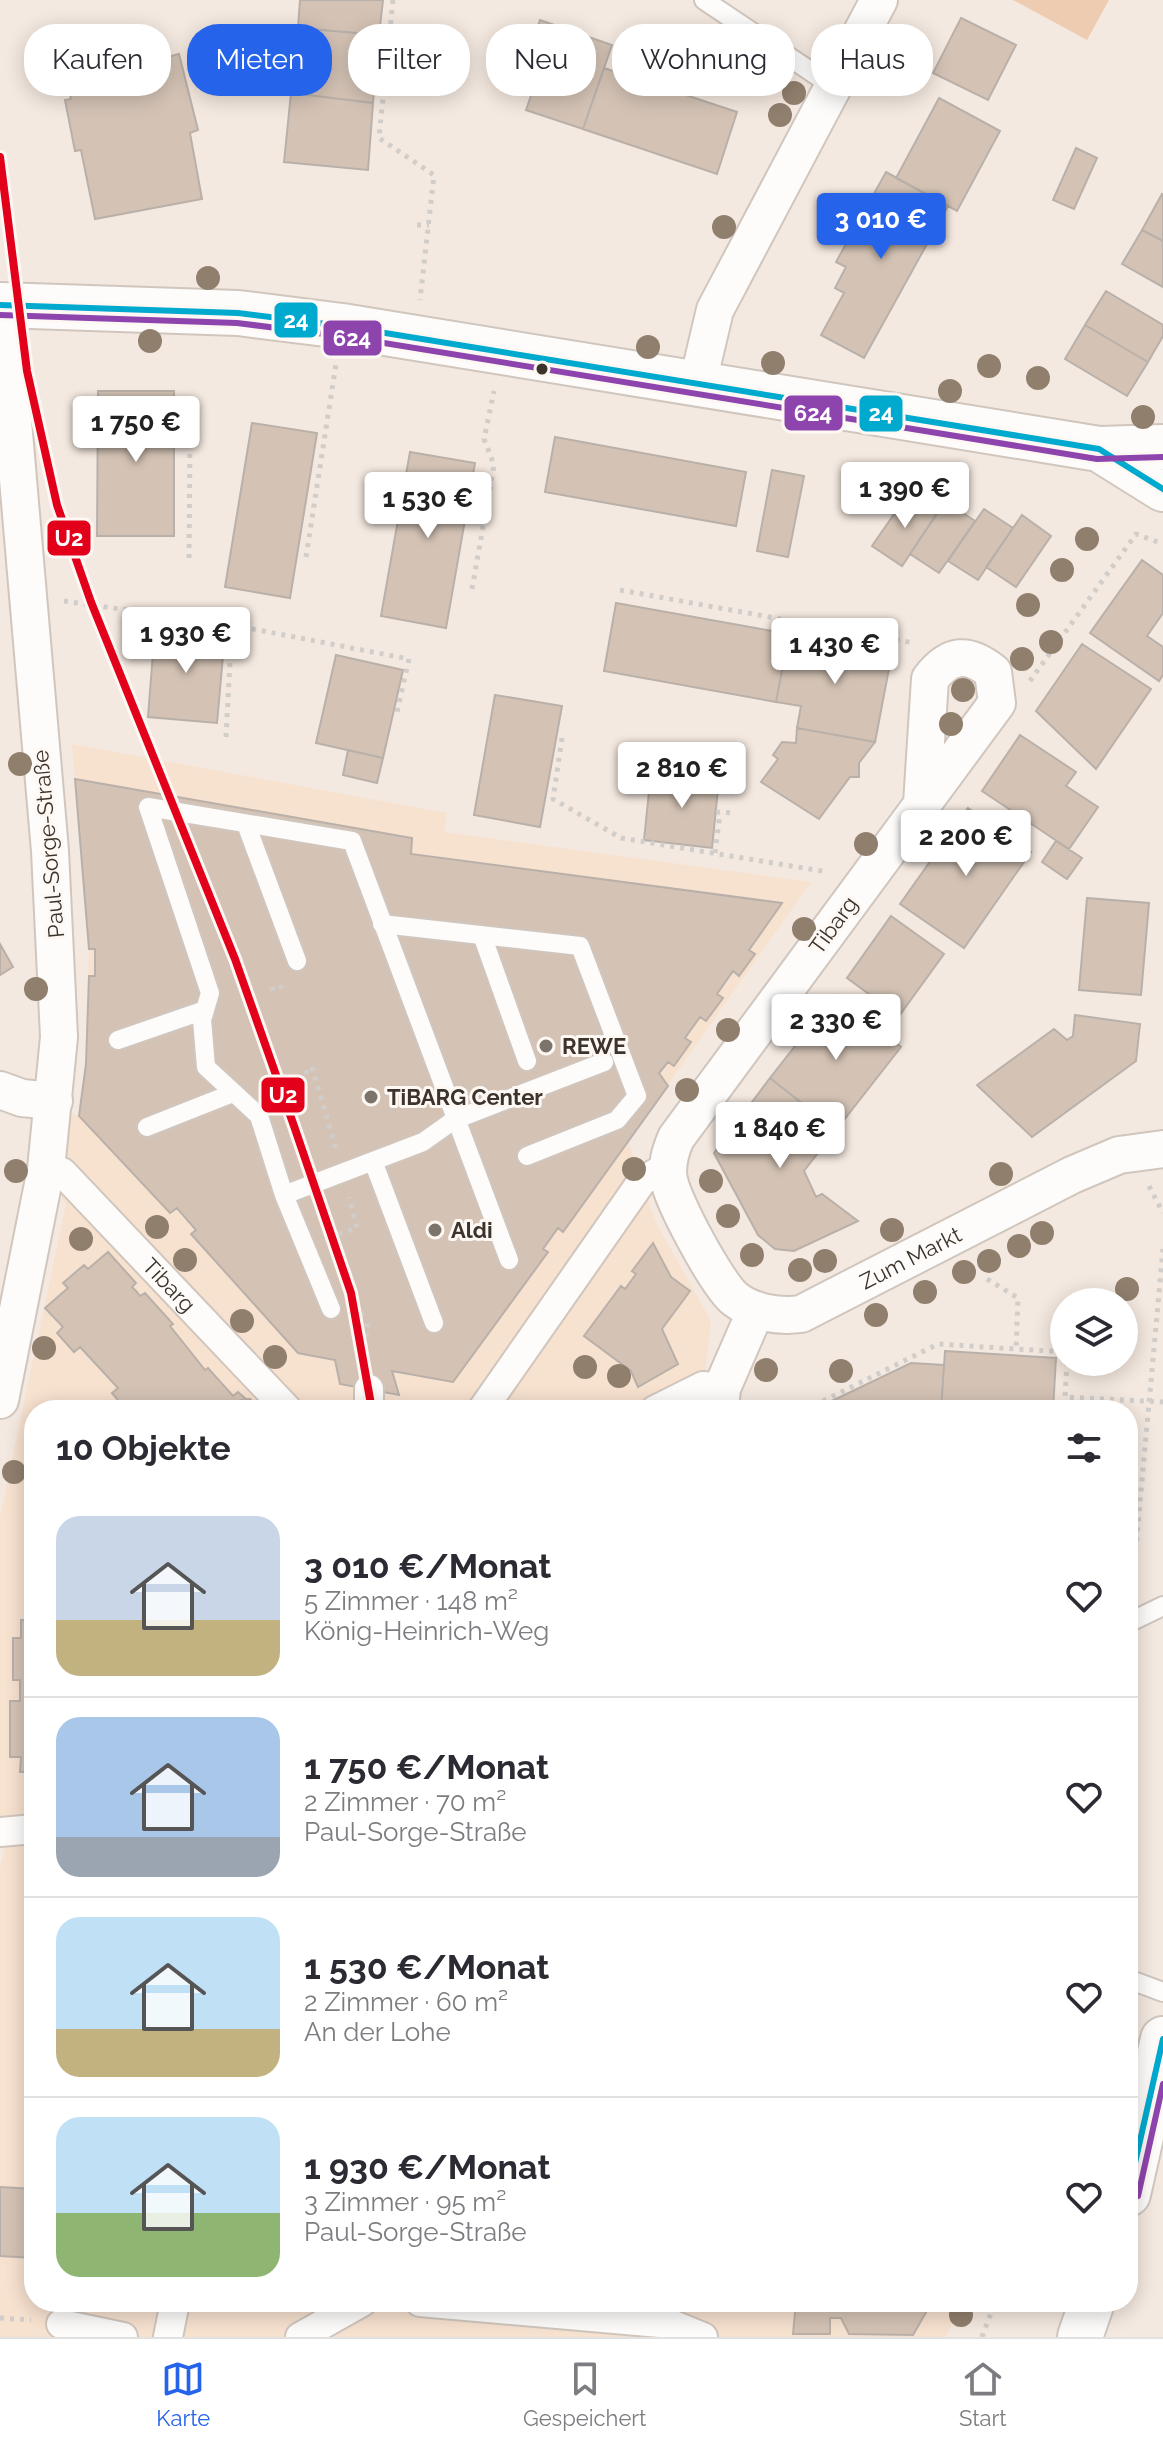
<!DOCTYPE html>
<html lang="de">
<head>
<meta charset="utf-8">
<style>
  :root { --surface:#fff; --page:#f7f7f7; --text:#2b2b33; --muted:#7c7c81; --line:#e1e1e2; --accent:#2563eb }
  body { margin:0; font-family:Raleway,sans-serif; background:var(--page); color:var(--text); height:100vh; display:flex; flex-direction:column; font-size:30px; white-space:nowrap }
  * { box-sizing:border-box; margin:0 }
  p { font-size:26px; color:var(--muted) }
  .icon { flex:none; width:44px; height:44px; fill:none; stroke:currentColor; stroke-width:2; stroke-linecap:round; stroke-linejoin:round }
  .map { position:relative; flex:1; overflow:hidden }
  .sheet { position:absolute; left:24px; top:1400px; width:1114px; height:912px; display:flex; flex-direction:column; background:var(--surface); border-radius:32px; box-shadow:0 4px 20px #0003 }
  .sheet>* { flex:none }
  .hud { position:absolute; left:24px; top:24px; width:1116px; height:72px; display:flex; gap:16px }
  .controls { position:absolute; left:1050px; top:1288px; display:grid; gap:16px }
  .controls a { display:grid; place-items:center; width:88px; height:88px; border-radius:50%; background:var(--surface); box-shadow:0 4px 20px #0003; font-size:40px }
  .price { position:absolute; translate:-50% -68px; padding:0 18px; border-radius:8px; background:#fff; color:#222; font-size:26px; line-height:52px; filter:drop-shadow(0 2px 4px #0008) }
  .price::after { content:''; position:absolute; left:50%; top:48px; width:24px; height:18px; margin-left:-12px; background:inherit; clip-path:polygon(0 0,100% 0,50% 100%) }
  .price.selected { background:var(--accent); color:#fff }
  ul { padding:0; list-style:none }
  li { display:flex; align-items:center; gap:24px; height:200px; padding:0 32px }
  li+li { border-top:2px solid var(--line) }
  li span { display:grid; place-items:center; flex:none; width:224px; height:160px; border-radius:24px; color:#555 }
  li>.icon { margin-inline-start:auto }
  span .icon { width:96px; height:96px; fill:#fffc; stroke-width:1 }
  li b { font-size:34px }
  h2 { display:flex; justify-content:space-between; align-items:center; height:96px; padding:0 32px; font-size:34px }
  .chip { padding:0 28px; border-radius:32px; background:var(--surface); box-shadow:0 4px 20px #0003; font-size:28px; line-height:72px }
  .chip.selected { background:var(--accent); color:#fff }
  .tab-bar { display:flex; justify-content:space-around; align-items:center; height:112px; border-top:2px solid var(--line); background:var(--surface); font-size:22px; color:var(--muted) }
  .tab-bar a { display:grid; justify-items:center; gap:4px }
  .tab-bar .selected { color:var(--accent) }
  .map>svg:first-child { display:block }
</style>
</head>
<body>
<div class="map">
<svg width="1163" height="2337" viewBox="0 0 1163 2337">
  <rect width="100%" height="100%" fill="#f4e9e0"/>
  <path fill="#f7e1cf" d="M72,744l375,69 -3,19 367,50 -183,259 27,80 56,100 -10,89h-667v892h928l-16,35h-946v-471l4,-13 -4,-23v-314l66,-312 -9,-12 14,-78 8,1 7,-51 3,-115z"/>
  <path fill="#edccb1" d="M1013,0h96l-22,40z"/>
  <path fill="#d4c3b5" stroke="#b9b0a9" stroke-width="2" d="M300,0h83l-4,35 -81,-7z
    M961,18l55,27 -28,55 -55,-27z
    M540,20l72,25 -29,84 -57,-19 20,-58 -15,-5z
    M298,28l81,7 -6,68 -82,-10z
    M141,34l6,28 32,-8 19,76 -8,3 12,66 -107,20 -14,-69 -6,1 -10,-51 6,-1 -13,-62z
    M604,68l133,44 -20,62 -134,-45z
    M291,93l82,10 -5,67 -84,-8z
    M939,98l61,33 -43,80 -61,-33z
    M1076,148l21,10 -23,51 -21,-9z
    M886,172l62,34 -84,152 -43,-23 23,-42 -9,-5 11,-21 -10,-5z
    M1162,194l1,1v46l-21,-11z
    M1142,230l21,11v46l-41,-23z
    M1106,291l57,34v11l-15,26 -63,-37z
    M1085,325l63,37 -21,34 -62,-37z
    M98,391h76v145h-77z
    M252,423l65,10 -27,165 -65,-11z
    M555,437l191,35 -10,54 -191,-34z
    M410,452l65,11 -29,165 -65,-12z
    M772,470l32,6 -16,81 -31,-6z
    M908,494l29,20 -35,52 -30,-20z
    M945,501l30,20 -36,52 -29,-19z
    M984,509l29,19 -35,52 -30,-19z
    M1022,515l29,21 -35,51 -30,-20z
    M1142,560l21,15v38l-16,23 16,11v28l-4,6 -69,-48z
    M616,603l173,31 -13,68 -172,-31z
    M155,627l70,6 -8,90 -69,-6z
    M789,634l103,19 -17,89 -78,-14 4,-22 -25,-4z
    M1082,644l69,45 -55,80 -60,-58z
    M336,655l67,15 -20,88 -67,-15z
    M495,695l67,11 -22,121 -66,-12z
    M797,728l78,14 -16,21v14h-9l-31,42 -58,-37 17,-23 -5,-4 9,-13 14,1z
    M1020,735l56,37 -10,14 32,21 -29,42 -87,-58z
    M348,750l35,8 -6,25 -34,-8z
    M651,772l68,7 -7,69 -68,-8z
    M75,779l337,59 -1,16 371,49 -33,47 6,4 -16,22 -6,-5 -16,23 6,4 -17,23 -6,-4 -15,21 6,4 -17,24 -6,-4 -9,11 9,13 -105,146 -5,-4 -15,21 5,3 -95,130 -61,-11 7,24 -59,-11 -5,-24 -37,-7 -107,-119 5,-4 -19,-22 -7,5 -91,-97 7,-52 3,-88h6v-27h-6z
    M968,808l63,44 -67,96 -64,-44z
    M1056,841l26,17 -15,21 -25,-17z
    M1087,898l62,5 -8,92 -62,-5z
    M891,916l53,38 -45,62 -52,-38z
    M0,944l13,23 -13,8z
    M835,995l66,52 -65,83 -66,-52z
    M1075,1015l65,9 -4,37 -104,76 -55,-52 77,-56 13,11 6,-4z
    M770,1078l66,52 -32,41 12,26 6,-3 36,27 -64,30 -19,-2 -17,-14 -44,-82z
    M653,1243l18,34 19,14 -28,38 16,35 -40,23 -7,-16 -47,-35 37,-50 4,3 11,-15 -4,-3z
    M108,1252l28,31 -4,4 4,4 4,5 5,-3 28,31 -3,2 35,44 3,-2 25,28 5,-4 8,7 -42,11h-67l-8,-9 -6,5 -11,-13 6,-5 -38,-41 -6,5 -17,-19 6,-6 -18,-19 23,-20 -5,-5 21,-18 4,4z
    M945,1351l111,7 -3,52h-112z
    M911,1363l33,2 -3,45h-128z
    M250,1399l11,11h-57l42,-11z
    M21,1620h13v152h-14l1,-15h-11v-56h10v-21h-7v-42h8z
    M0,2187l34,2v69l-34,-2z
    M796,2302h136l-19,33 -64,-1 -8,-16h-11v16h-37z"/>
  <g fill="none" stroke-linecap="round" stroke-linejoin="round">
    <g stroke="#d0c6be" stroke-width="22">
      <path id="service" d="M704,0l127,85
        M246,824l51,137
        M382,924l198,22 57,150 -20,24 -90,36
        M482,935l45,126
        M118,1040l87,-30
        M147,1127l86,-34
        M373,1161l61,162
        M284,1195l47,114
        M509,1260l-157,-419 -204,-34 62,186 -8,27 4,47 53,49 25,79 139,-53 31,-22 150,-58
        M1128,1623l35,-17
        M1128,1979l35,13"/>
    </g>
    <g stroke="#d0c6be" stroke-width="32">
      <g id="pedestrian">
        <path id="s1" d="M46,1169l16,3 226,238"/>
        <path d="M369,1410v-21"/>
        <path d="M482,1410l160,-229 26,-15"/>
        <path d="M655,1410l48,-24 19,2"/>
        <path d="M0,1832l34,-3"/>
        <path d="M420,2302l251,22 32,13"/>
        <path d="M61,2324l62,13"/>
        <path d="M168,2337l7,-35"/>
        <path d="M300,2337l62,-35"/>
      </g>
    </g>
    <g stroke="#d0c6be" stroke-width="40">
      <g id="minor">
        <path d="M697,386l18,-76 164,-310"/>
        <path id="s2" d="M922,804l8,-125c20,-26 38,-27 63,-7l4,31 -321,435c-6,14 -10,27 -7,42 4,22 49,106 66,119 18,14 44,18 66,15l271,-139 47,-20 44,-6"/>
        <path d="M0,1090l22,8 32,3"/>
        <path d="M0,1400l46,-231 13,-132 -9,-186 -47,-546"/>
        <path d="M720,1410l2,-22 34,-78"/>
      </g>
    </g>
    <g stroke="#d0c6be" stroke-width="48">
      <path id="tertiary" d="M0,305l238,8 104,13 757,123 64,-2
        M1099,449l64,40"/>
    </g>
    <g stroke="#d0c6be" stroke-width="48">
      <path id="secondary" d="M1128,2194l35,-155
        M1080,2337l12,-35"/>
    </g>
    <path stroke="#d1cdca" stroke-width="5" stroke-dasharray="4 6" stroke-linecap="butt" d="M393,0l-14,138 55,37 -14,125
      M417,225h12
      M174,439l16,1 -1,122
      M306,557l30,-193
      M472,589l22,-124 -10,-26 10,-48
      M620,590l294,53
      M64,601l168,24 177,34 -12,53
      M1030,681l106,-147 27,10
      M226,737l6,-112
      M562,738l-9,61 68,39 207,34
      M716,812l19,1
      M715,853l5,-40
      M280,985l4,8
      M272,987l3,9
      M312,1067l24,82
      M306,1070l1,5
      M1149,1186l14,27
      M329,1237l28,-9 -8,-31
      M987,1279l31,19 -2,51
      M361,1312l2,7
      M364,1357l4,-39
      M1067,1362l-2,35 98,5
      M805,1410l133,-66 126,8
      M1132,1591l31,-342
      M0,2318l31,2
      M982,2337l13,-35"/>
    <use href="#service" stroke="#fdfcfa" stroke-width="18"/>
    <use href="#pedestrian" stroke="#fdfcfa" stroke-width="28"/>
    <use href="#minor" stroke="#fdfcfa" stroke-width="36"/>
    <use href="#tertiary" stroke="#fdfcfa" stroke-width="44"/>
    <use href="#secondary" stroke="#fdfcfa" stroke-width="44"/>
    <g stroke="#fdf8f4" stroke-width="12">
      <path id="bus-1" d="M0,305l238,8 104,13 757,123 64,40
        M1128,2194l35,-155"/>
    </g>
    <g stroke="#fdf8f4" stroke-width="12">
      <path id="bus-2" d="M0,315l237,8 104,13 756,123 66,-2
        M1138,2196l25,-112"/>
    </g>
    <use href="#bus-1" stroke="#00a9ce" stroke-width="6"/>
    <use href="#bus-2" stroke="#8e44ad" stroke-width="6"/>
    <g stroke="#fdf8f4" stroke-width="14">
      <path id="metro-1" d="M0,157l27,214 30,134 34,97 144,357 59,167 57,167 21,117"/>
    </g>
    <use href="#metro-1" stroke="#e2001a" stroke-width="8"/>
  </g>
  <g fill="#917f6e">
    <circle cx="794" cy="93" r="12"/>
    <circle cx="780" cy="115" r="12"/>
    <circle cx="724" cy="227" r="12"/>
    <circle cx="208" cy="278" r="12"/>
    <circle cx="150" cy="341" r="12"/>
    <circle cx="648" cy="347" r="12"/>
    <circle cx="773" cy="363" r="12"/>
    <circle cx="989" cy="366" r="12"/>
    <circle cx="1038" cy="378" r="12"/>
    <circle cx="950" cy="391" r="12"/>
    <circle cx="1143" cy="417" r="12"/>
    <circle cx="1087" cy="539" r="12"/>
    <circle cx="1062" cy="570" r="12"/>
    <circle cx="1028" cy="605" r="12"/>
    <circle cx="1051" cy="642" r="12"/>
    <circle cx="1022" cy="659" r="12"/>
    <circle cx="963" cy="690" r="12"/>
    <circle cx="951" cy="724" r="12"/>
    <circle cx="20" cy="764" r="12"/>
    <circle cx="866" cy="844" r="12"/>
    <circle cx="804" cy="929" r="12"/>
    <circle cx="36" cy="989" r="12"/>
    <circle cx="728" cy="1030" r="12"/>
    <circle cx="687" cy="1090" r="12"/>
    <circle cx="634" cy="1169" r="12"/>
    <circle cx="16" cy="1171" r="12"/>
    <circle cx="1001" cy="1174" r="12"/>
    <circle cx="711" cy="1181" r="12"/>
    <circle cx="728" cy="1216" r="12"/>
    <circle cx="157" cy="1227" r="12"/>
    <circle cx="892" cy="1230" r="12"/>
    <circle cx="1042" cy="1233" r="12"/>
    <circle cx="81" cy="1239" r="12"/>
    <circle cx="1019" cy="1246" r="12"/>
    <circle cx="752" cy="1255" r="12"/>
    <circle cx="185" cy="1260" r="12"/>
    <circle cx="825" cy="1261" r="12"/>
    <circle cx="989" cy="1261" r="12"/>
    <circle cx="800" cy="1270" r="12"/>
    <circle cx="964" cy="1272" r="12"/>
    <circle cx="1127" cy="1289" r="12"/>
    <circle cx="925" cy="1292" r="12"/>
    <circle cx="876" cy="1315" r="12"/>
    <circle cx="242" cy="1321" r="12"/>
    <circle cx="44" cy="1348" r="12"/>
    <circle cx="275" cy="1357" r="12"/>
    <circle cx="585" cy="1367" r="12"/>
    <circle cx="766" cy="1370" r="12"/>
    <circle cx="841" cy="1371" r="12"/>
    <circle cx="619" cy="1376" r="12"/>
    <circle cx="14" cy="1472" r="12"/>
    <circle cx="961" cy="2315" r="12"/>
  </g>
  <circle fill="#3c332b" stroke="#fdf8f4" stroke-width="3" cx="542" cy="369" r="7"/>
  <g fill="#7c736a" stroke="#fdf8f4" stroke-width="3">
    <circle cx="546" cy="1046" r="8"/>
    <circle cx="371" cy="1097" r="8"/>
    <circle cx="435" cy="1230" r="8"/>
  </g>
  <g text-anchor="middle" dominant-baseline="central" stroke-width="6" stroke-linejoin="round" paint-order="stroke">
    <g font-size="22" fill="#3c332b" stroke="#fdf8f4">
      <text transform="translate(48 844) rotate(-95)">Paul-Sorge-Straße</text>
      <text transform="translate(833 925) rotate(-54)">Tibarg</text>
      <text stroke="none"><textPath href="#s2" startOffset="1144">Zum Markt</textPath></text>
      <text stroke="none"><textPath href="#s1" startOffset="172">Tibarg</textPath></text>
    </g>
    <g font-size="22" font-weight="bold" fill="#3c332b" stroke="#fdf8f4" text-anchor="start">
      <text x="562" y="1046">REWE</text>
      <text x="387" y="1097">TiBARG Center</text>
      <text x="451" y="1230">Aldi</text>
    </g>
  </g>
  <g stroke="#fdf8f4" stroke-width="3">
    <rect x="273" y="301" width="46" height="38" rx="8" fill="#00a9ce"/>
    <rect x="322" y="319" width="61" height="38" rx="8" fill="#8e44ad"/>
    <rect x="783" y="394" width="61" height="38" rx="8" fill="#8e44ad"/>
    <rect x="858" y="394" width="46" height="39" rx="8" fill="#00a9ce"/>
    <rect x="46" y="519" width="46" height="38" rx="8" fill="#e2001a"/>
    <rect x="260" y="1076" width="46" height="38" rx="8" fill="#e2001a"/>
  </g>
  <g font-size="22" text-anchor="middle" font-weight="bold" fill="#fff">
    <text x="296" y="328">24</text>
    <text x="352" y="346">624</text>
    <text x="813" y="421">624</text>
    <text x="881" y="421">24</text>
    <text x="69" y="546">U2</text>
    <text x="283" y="1103">U2</text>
  </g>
</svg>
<div class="controls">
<a><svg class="icon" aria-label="layers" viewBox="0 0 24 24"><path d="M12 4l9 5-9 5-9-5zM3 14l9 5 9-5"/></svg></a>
</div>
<b class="price selected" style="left:881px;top:261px">3 010 €</b>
<b class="price" style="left:136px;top:464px">1 750 €</b>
<b class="price" style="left:905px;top:530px">1 390 €</b>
<b class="price" style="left:428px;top:540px">1 530 €</b>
<b class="price" style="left:186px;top:675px">1 930 €</b>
<b class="price" style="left:835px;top:686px">1 430 €</b>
<b class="price" style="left:682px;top:810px">2 810 €</b>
<b class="price" style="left:966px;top:878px">2 200 €</b>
<b class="price" style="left:836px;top:1062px">2 330 €</b>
<b class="price" style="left:780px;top:1170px">1 840 €</b>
<div class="hud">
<a class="chip">Kaufen</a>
<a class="chip selected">Mieten</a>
<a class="chip">Filter</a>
<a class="chip">Neu</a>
<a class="chip">Wohnung</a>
<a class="chip">Haus</a>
</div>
<section class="sheet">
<h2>10 Objekte<svg class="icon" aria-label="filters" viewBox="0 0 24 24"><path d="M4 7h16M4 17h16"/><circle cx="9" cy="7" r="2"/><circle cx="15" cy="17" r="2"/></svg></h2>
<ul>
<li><span style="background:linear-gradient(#c9d6e8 65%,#c2b280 0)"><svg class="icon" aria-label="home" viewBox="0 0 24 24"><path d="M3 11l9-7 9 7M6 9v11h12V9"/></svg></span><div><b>3 010 €/Monat</b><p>5 Zimmer · 148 m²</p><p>König-Heinrich-Weg</p></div><svg class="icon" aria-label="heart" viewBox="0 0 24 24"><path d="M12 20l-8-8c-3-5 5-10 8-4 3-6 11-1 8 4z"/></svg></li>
<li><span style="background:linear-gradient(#a9c7e8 75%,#9aa5b1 0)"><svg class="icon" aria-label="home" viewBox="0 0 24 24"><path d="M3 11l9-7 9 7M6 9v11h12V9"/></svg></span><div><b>1 750 €/Monat</b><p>2 Zimmer · 70 m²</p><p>Paul-Sorge-Straße</p></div><svg class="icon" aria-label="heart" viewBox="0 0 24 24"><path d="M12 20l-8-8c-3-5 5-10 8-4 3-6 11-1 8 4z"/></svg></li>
<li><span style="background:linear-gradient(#bfe0f5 70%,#c2b280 0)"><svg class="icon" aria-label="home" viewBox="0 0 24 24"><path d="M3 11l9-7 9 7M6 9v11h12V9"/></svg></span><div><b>1 530 €/Monat</b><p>2 Zimmer · 60 m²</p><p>An der Lohe</p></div><svg class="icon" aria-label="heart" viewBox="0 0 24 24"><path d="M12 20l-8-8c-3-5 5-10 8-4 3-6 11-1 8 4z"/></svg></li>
<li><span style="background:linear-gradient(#bfe0f5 60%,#8fb573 0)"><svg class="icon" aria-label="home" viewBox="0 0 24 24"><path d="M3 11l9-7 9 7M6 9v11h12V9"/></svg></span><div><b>1 930 €/Monat</b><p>3 Zimmer · 95 m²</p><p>Paul-Sorge-Straße</p></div><svg class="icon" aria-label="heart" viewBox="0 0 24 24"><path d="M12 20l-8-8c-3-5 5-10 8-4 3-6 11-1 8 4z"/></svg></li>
</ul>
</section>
</div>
<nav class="tab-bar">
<a class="selected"><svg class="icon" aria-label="map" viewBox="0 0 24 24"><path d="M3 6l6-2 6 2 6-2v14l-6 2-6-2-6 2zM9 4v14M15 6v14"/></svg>Karte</a>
<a><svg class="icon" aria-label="saved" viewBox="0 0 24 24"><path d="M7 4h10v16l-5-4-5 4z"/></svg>Gespeichert</a>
<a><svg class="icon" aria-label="home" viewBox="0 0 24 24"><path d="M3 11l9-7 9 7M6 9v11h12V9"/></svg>Start</a>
</nav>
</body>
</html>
